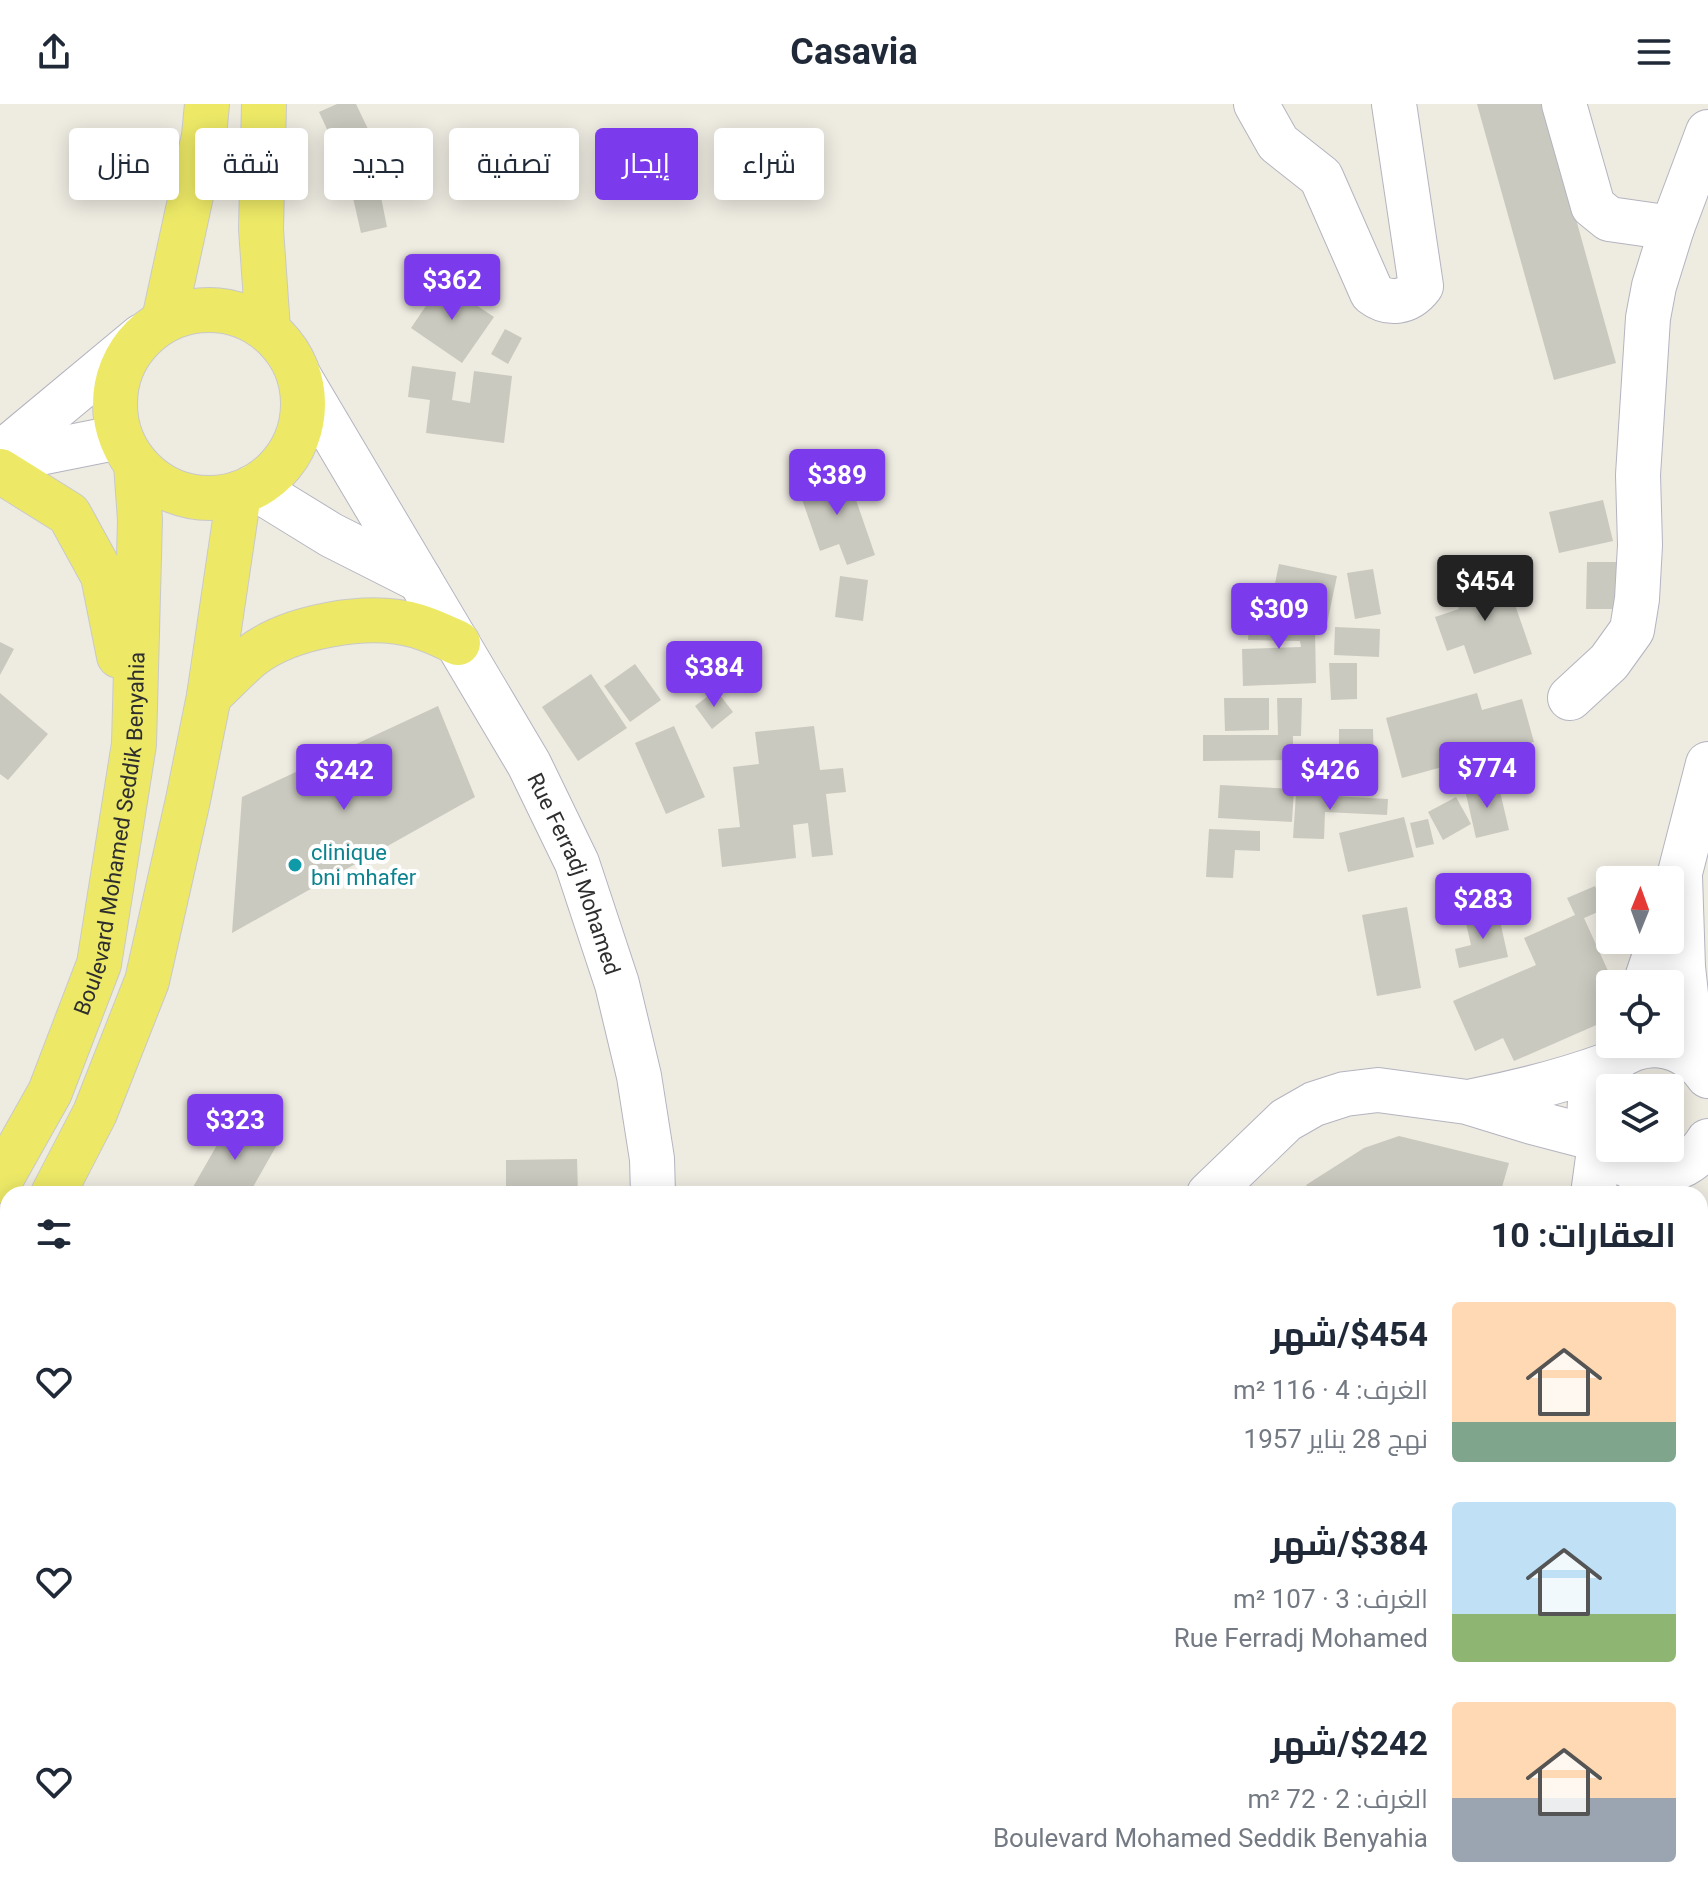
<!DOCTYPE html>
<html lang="ar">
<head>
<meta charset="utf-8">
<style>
  :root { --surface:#fff; --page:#f6f6f7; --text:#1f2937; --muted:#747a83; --accent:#7c3aed }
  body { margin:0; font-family:Roboto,Cairo,sans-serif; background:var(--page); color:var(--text); direction:rtl; height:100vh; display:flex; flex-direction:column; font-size:30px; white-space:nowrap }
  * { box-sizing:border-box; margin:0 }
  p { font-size:26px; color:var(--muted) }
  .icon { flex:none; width:44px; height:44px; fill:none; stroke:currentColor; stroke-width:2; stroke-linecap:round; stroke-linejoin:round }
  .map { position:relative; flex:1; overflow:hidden; direction:ltr }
  .sheet { position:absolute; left:0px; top:1082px; width:1708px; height:712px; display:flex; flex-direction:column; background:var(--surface); border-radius:24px 24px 0 0; box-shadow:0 4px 20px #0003; direction:rtl }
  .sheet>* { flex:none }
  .banner { position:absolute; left:24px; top:24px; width:800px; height:72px; direction:rtl; display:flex; gap:16px }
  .needle { width:52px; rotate:1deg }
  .fabs { position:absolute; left:1596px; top:762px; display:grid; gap:16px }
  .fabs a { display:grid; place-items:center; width:88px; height:88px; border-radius:8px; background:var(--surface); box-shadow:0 4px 20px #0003; font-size:40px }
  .price { position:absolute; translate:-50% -68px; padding:0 18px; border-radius:8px; background:var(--accent); color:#fff; font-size:26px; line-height:52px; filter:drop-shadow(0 2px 4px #0008) }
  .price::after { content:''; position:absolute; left:50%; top:48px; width:24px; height:18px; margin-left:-12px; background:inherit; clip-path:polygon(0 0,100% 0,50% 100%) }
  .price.selected { background:#222; color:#fff }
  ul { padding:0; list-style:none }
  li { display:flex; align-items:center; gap:24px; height:200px; padding:0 32px }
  li span { display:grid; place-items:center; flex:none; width:224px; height:160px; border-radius:8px; color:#555 }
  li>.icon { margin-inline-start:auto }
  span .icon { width:96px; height:96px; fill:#fffc; stroke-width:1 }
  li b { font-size:34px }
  h2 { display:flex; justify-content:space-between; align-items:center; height:96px; padding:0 32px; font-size:34px }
  .tag { padding:0 28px; border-radius:8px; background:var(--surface); box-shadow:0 4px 20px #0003; font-size:28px; line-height:72px }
  .tag.selected { background:var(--accent); color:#fff }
  header { display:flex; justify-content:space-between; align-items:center; height:104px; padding:0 32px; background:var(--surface); font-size:36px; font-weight:700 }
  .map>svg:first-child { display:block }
</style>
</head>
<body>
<header><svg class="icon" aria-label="menu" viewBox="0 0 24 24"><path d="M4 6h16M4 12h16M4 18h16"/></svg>Casavia<svg class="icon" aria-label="share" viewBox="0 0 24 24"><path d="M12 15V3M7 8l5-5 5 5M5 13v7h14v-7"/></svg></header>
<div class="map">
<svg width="1708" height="1794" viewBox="0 0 1708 1794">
  <rect width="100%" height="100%" fill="#eeebe1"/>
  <path fill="#cac9bf" d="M337,0h19l12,25 -34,15 -15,-32z
    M1477,0h67l72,259 -62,17z
    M402,44l6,37 -55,10 -7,-37z
    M380,88l7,35 -26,6 -8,-35z
    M442,178l52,35 -32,46 -51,-35z
    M505,225l17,9 -14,26 -17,-10z
    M412,262l44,6 -4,28 18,3 4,-32 38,5 -8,67 -78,-10 4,-33 -22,-3z
    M846,367l29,84 -28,10 -8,-21 -19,7 -22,-63z
    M1603,396l10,41 -54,12 -10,-41z
    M1587,458h41v47h-42z
    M1279,460l58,12 -11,52 -20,-4 3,-13 -38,-8z
    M1373,465l8,45 -26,5 -8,-46z
    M1503,466l29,84 -58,20 -10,-29 -17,6 -12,-34 24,-8 -8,-22z
    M840,472l28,4 -5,41 -28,-4z
    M1250,506l52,2 -1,19 14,-1 1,53 -73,3 -1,-37 59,-2 -1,-6 -52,-1z
    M1335,523l45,2 -1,28 -45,-2z
    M0,538l14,7 -14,26z
    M1329,559h28v36l-26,1z
    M635,560l26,36 -31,22 -26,-36z
    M591,570l36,54 -49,33 -36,-54z
    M716,586l17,22 -21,17 -17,-23z
    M0,589l48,41 -40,46 -8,-6z
    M1477,589l5,17 40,-11 12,43 -132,36 -16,-60z
    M1224,594h45v32l-44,1z
    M1277,594h25l-1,38h-8v24l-90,1v-26h75z
    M438,602l37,91 -243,136 10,-136z
    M674,622l31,71 -39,17 -31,-71z
    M814,622l6,44 23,-2 3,24 -20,2 7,61 -21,2 -4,-34 -15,2 3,33 -74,9 -4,-38 22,-2 -7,-60 26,-3 -4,-32z
    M1339,625h34l1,36 -35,1z
    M1498,679l11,47 -33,8 -11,-48z
    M1220,681l74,4 -2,33 -74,-4z
    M1296,690l92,5 -1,16 -62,-3 -1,27 -31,-1z
    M1456,693l15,27 -28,16 -15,-28z
    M1404,713l10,40 -66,15 -9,-39z
    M1428,715l6,25 -18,4 -6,-25z
    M1209,725l51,2v20l-25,-1 -2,28 -27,-1z
    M1595,782l10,23 -21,9 30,66h-4v35l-96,42 -11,-23 -28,13 -22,-50 83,-36 -12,-27 51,-23 -8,-17z
    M1407,803l14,81 -44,8 -15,-81z
    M1498,808l10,45 -49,11 -4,-19 16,-4 -6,-26z
    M233,1013l45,26 -29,51h-60z
    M1399,1032l110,27 -9,31h-186l-8,-9 58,-37z
    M577,1055l1,35h-72v-34z
    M8,1298v149h-8v-140z
    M1700,1374l8,2v23l-8,-2z
    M0,1532h8v46h-8z
    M0,1750h8v36h156l-1,8h-163z
    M337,1786h93l2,8h-93z
    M1573,1786h21l-1,5 -20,-4z"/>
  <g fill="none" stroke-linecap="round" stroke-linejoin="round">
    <g stroke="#b4b4c0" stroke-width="46">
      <g id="minor">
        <path d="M1256,0l22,39 43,34 51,116c17,13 36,10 49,-7l-27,-182"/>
        <path d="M1564,0l29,102 16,13 63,9 36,-96"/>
        <path id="s1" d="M300,274l229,386 48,99 40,121 22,92 13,83 1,35"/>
        <path d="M0,350l142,-118"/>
        <path d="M0,357l120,-24"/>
        <path d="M253,383l78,48 89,45"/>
        <path d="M1570,594l39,-36 23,-32 5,-31 3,-54 -2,-70 10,-157 6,-32 18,-58"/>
        <path d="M1680,772l3,91 10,91"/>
        <path d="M1672,800l36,-140"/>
        <path d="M1645,880l15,-44"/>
        <path d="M1708,972c-56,-79 -162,12 -99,76 12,12 26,18 43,19 23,2 44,-10 56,-30"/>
        <path d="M1473,997c46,-9 90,-20 134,-36"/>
        <path d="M1209,1090l77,-74 28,-16 31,-10 33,-4 89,12 65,20 65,17"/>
        <path d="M1593,1090l7,-51"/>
        <path d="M1700,1211l8,2"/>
        <path d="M1700,1328l8,2"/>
        <path d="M664,1786l2,8"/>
        <path d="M199,1794l1,-8"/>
        <path d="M1467,1794l1,-8"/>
      </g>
    </g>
    <g stroke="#c9c9c9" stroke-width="46">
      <g id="major">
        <path d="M264,0l-3,125 7,100"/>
        <circle cx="209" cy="300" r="94"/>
        <path d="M164,216l40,-184 3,-32"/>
        <path d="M0,367l69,43 34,62 16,80"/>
        <path d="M209,592c14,-13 27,-27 41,-39 39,-31 119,-45 167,-31 14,4 28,11 41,17"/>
        <path id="s2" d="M0,1077l50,-89 49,-128 35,-220 6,-224 -4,-56"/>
        <path d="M53,1090l42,-81 52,-132 41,-181 21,-104 30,-203"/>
        <path d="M0,1183l8,-11"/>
      </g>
    </g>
    <use href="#minor" stroke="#fff" stroke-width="44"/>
    <use href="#major" stroke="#ede967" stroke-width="44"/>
  </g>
  <circle fill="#0f9aa8" stroke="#fff" stroke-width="3" cx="295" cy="761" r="8"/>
  <g text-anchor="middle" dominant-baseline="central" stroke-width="8" stroke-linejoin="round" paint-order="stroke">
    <g font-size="22" fill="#2e2e2e" stroke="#fff">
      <text stroke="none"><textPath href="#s2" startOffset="370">Boulevard Mohamed Seddik Benyahia</textPath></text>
      <text stroke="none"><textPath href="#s1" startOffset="568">Rue Ferradj Mohamed</textPath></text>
    </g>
    <g font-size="22" fill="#0d838f" stroke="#fff" text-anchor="start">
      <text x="311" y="748">clinique<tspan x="311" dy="25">bni mhafer</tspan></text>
    </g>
  </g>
</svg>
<div class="fabs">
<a><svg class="needle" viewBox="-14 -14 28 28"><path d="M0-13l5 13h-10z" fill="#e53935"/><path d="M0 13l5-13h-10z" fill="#747a83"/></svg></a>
<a><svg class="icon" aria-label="locate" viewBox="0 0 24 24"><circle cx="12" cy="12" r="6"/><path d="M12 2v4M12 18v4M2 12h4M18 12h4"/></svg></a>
<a><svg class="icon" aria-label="layers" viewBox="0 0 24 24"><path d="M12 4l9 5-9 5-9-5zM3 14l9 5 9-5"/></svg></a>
</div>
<b class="price" style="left:452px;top:218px">$362</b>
<b class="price" style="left:837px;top:413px">$389</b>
<b class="price selected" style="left:1485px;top:519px">$454</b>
<b class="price" style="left:1279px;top:547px">$309</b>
<b class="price" style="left:714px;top:605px">$384</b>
<b class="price" style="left:1487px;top:706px">$774</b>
<b class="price" style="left:344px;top:708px">$242</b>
<b class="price" style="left:1330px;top:708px">$426</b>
<b class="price" style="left:1483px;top:837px">$283</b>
<b class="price" style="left:235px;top:1058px">$323</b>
<div class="banner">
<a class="tag">شراء</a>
<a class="tag selected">إيجار</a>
<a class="tag">تصفية</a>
<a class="tag">جديد</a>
<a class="tag">شقة</a>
<a class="tag">منزل</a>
</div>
<section class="sheet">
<h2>العقارات: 10<svg class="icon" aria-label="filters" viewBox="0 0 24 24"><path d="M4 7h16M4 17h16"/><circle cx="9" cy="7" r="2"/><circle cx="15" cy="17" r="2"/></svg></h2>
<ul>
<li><span style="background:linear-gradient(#ffd9b3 75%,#7fa58c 0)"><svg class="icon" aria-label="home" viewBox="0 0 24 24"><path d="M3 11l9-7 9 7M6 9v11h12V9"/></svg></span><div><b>$454/شهر</b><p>الغرف: 4 · 116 m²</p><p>نهج 28 يناير 1957</p></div><svg class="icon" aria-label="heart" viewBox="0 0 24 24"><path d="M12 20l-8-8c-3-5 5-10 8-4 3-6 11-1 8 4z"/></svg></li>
<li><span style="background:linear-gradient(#bfe0f5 70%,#8fb573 0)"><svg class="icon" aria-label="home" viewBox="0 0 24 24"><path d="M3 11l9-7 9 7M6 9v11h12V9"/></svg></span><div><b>$384/شهر</b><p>الغرف: 3 · 107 m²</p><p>Rue Ferradj Mohamed</p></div><svg class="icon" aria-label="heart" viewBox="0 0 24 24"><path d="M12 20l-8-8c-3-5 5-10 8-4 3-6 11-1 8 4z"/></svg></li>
<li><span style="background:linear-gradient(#ffd9b3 60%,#9aa5b1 0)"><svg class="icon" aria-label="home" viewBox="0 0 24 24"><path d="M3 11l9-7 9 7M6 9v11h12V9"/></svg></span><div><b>$242/شهر</b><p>الغرف: 2 · 72 m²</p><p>Boulevard Mohamed Seddik Benyahia</p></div><svg class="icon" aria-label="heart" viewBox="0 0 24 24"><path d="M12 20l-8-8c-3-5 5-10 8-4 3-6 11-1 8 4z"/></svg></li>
</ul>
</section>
</div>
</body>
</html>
